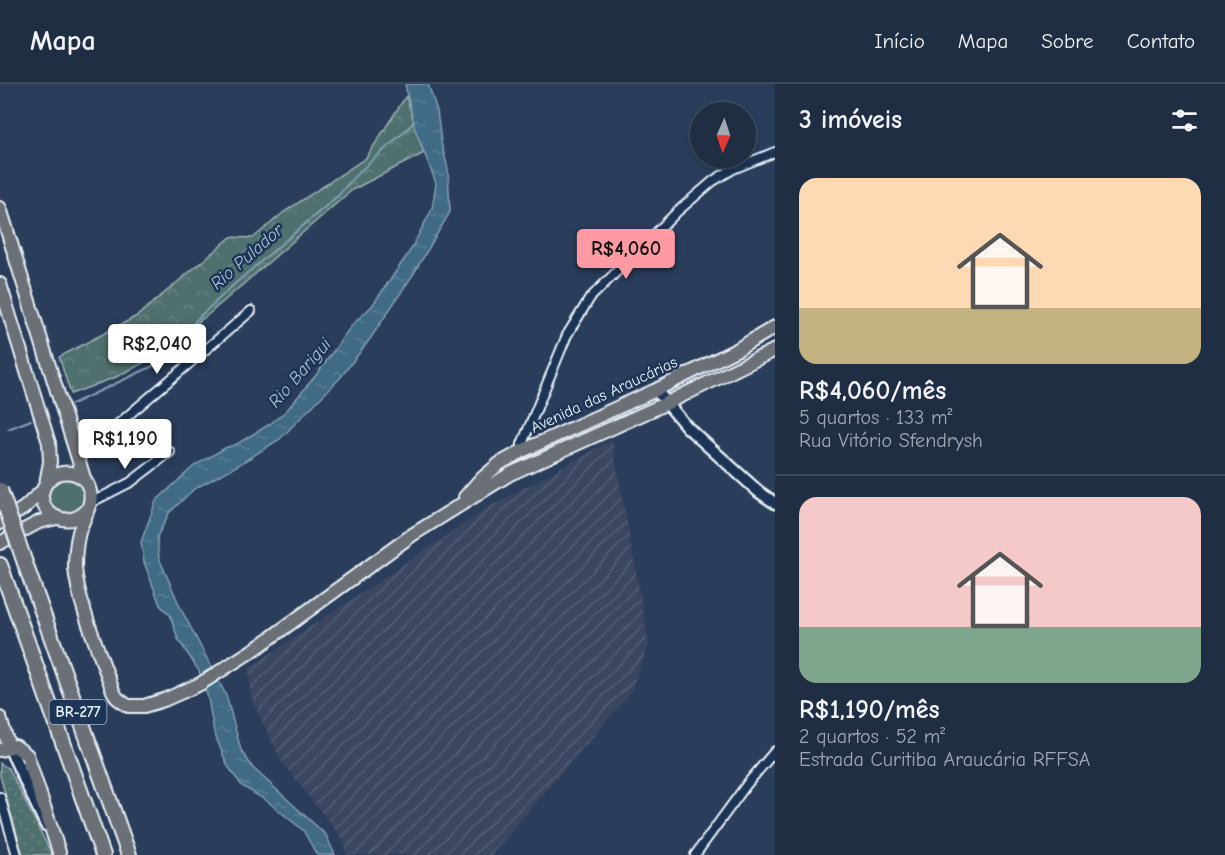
<!DOCTYPE html>
<html lang="pt">
<head>
<meta charset="utf-8">
<style>
  :root { --surface:#202e44; --page:#28364b; --text:#f1f3f6; --muted:#a2a8b2; --line:#3d4a5d; --accent:#ff9aa2 }
  body { margin:0; font-family:"Comic Neue",sans-serif; background:var(--page); color:var(--text); height:100vh; display:flex; flex-direction:column; font-size:22px; white-space:nowrap }
  * { box-sizing:border-box; margin:0 }
  p { font-size:20px; color:var(--muted) }
  .icon { flex:none; width:33px; height:33px; fill:none; stroke:currentColor; stroke-width:2; stroke-linecap:round; stroke-linejoin:round }
  .map { position:relative; flex:1; overflow:hidden }
  .side { display:flex; flex-direction:column; background:var(--surface); width:450px }
  .side>* { flex:none }
  .needle { width:39px; rotate:183deg }
  .tools { position:absolute; left:690px; top:18px; display:grid; gap:12px }
  .tools a { display:grid; place-items:center; width:66px; height:66px; border-radius:50%; background:var(--surface); box-shadow:0 3px 9px #0003,0 0 0 2px var(--line); font-size:30px }
  .price { position:absolute; translate:-50% -51px; padding:0 14px; border-radius:6px; background:#fff; color:#222; font-size:20px; line-height:39px; filter:drop-shadow(0 2px 3px #0008) }
  .price::after { content:''; position:absolute; left:50%; top:36px; width:18px; height:14px; margin-left:-9px; background:inherit; clip-path:polygon(0 0,100% 0,50% 100%) }
  .price.selected { background:var(--accent); color:#111 }
  ul { padding:0; list-style:none }
  li { display:grid; align-content:center; gap:12px; height:318px; padding:0 24px }
  li+li { border-top:2px solid var(--line) }
  li span { display:grid; place-items:center; height:186px; border-radius:18px; color:#555 }
  li>.icon { margin-inline-start:auto }
  span .icon { width:108px; height:108px; fill:#fffc; stroke-width:1 }
  li b { font-size:26px }
  h2 { display:flex; justify-content:space-between; align-items:center; height:72px; padding:0 24px; font-size:26px }
  header { display:flex; align-items:center; gap:36px; box-sizing:border-box; height:84px; padding:0 30px; background:var(--surface); border-bottom:2px solid var(--line) }
  header strong { font-size:28px }
  nav { display:flex; gap:33px; margin-inline-start:auto; font-size:21px }
  main { display:flex; flex:1; min-height:0 }
  .map>svg:first-child { display:block }
</style>
</head>
<body>
<header>
<strong>Mapa</strong>
<nav><a>Início</a><a>Mapa</a><a>Sobre</a><a>Contato</a></nav>
</header>
<main>
<div class="map">
<svg width="775" height="771" viewBox="0 0 775 771">
  <defs>
    <pattern id="industrial-furrows" width="10" height="10" patternUnits="userSpaceOnUse" patternTransform="scale(1.5)"><rect width="10" height="10" fill="#3a4660"/><path d="M-1 1l2-2M0 10L10 0M9 11l2-2" fill="none" stroke="#566178"/></pattern>
    <pattern id="forest-crowns" width="20" height="18" patternUnits="userSpaceOnUse" patternTransform="scale(1.5)"><rect width="20" height="18" fill="#506f6e"/><path d="M2 6a3 3 0 1 1 6 0M12 15a3 3 0 1 1 6 0" fill="none" stroke="#698483"/></pattern>
    <pattern id="park-dots" width="8" height="8" patternUnits="userSpaceOnUse" patternTransform="scale(1.5)"><rect width="8" height="8" fill="#506f6e"/><path d="M2 2h.1M6 6h.1" fill="none" stroke="#698483" stroke-width="1.8" stroke-linecap="round"/></pattern>
    <pattern id="water-ripples" width="26" height="14" patternUnits="userSpaceOnUse" patternTransform="scale(1.5)"><rect width="26" height="14" fill="#3f6a85"/><path d="M2 4q2-2 4 0t4 0M15 11q2-2 4 0t4 0" fill="none" stroke="#5b8097"/></pattern>
  </defs>
  <rect width="100%" height="100%" fill="#2a3d5b"/>
  <filter id="ink" filterUnits="userSpaceOnUse"><feTurbulence type="fractalNoise" baseFrequency=".0167" numOctaves="2"/><feDisplacementMap in="SourceGraphic" scale="12" xChannelSelector="R" yChannelSelector="G"/><feConvolveMatrix kernelMatrix="1 2 1 2 8 2 1 2 1" color-interpolation-filters="sRGB"/></filter>
  <g filter="url(#ink)">
    <path fill="url(#industrial-furrows)" d="M612,356l37,204 -20,51 -138,160h-144l-3,-14 -63,-80 -31,-65 -1,-28 240,-161z"/>
    <path fill="#506f6e" stroke="#9cb0b3" stroke-width="1.5" d="M49 412a18 18 0 1 1 36 0a18 18 0 1 1-36 0Z"/>
    <path fill="url(#forest-crowns)" stroke="#9cb0b3" stroke-width="1.5" d="M406,12l18,57 -72,37 -142,123 -59,46 -35,18 -45,17 -12,-37 78,-41 94,-79 22,1 31,-26 82,-54z"/>
    <path fill="url(#park-dots)" stroke="#9cb0b3" stroke-width="1.5" d="M0,679l9,6 43,86h-29l-23,-79z"/>
    <path fill="url(#water-ripples)" stroke="#83a0b3" stroke-width="1.5" d="M405,0h23l9,27 4,31 7,27 2,43 -36,61 -44,66 -29,38 -61,62 -40,25 -46,25 -25,24 -12,24 2,21 22,51 45,86 15,55 12,18 73,67 9,20h-18l-14,-25 -36,-29 -25,-15 -15,-21 -13,-33 -6,-34 -9,-27 -21,-32 -8,-24 -10,-10 -16,-43 -3,-20 15,-41 38,-35 31,-18 12,-4 33,-20 16,-13 31,-37 35,-49 20,-19 38,-55 22,-42 4,-26 -21,-54z"/>
    <g fill="none" stroke-linecap="round" stroke-linejoin="round">
      <path stroke="#83a0b3" stroke-width="2" d="M70,321l83,-39 13,-10 32,-38 40,-37 102,-87c18,-26 52,-48 74,-72
        M8,345l23,-9"/>
      <g stroke="#e8f1f8" stroke-width="12">
        <path id="street" d="M522,367v-7l45,-109 23,-37 88,-87 35,-30 20,-12 42,-17
          M78,374l173,-147
          M90,419l41,-21 39,-30
          M0,713l17,58
          M695,771l52,-71 28,-33"/>
      </g>
      <g stroke="#e8f1f8" stroke-width="15">
        <path id="secondary" d="M656,306l31,37 72,65 16,11
          M9,663l37,78"/>
      </g>
      <g stroke="#e8f1f8" stroke-width="16">
        <path id="primary" d="M0,124l85,273
          M0,200l49,159 1,19 -4,21
          M465,413l14,-16 20,-17 23,-13 134,-61 82,-41 37,-22
          M87,426c-24,25 -59,-5 -39,-29 12,-14 35,-10 41,7 6,14 -6,30 -10,44 -3,12 -4,24 -4,36 3,36 26,88 38,123l4,7 11,8h16l20,-6 36,-16 58,-37 154,-112 98,-61 157,-71 108,-53
          M0,439l24,-15 19,-18
          M0,459l39,-21 18,-4
          M0,634l9,29
          M0,666l15,-4 12,9 32,97"/>
      </g>
      <g stroke="#e8f1f8" stroke-width="18">
        <path id="highway" d="M0,481l103,290
          M27,485l102,286"/>
      </g>
      <use href="#street" stroke="#1d3557" stroke-width="8"/>
      <use href="#secondary" stroke="#1d3557" stroke-width="10"/>
      <use href="#primary" stroke="#6b6f75" stroke-width="12"/>
      <use href="#highway" stroke="#6b6f75" stroke-width="14"/>
      <g stroke="#e8f1f8" stroke-width="18" stroke-linecap="butt">
        <path id="highway-bridge" d="M0,406l27,79"/>
      </g>
      <use href="#highway-bridge" stroke="#6b6f75" stroke-width="14"/>
    </g>
  </g>
  <g text-anchor="middle" dominant-baseline="central" stroke-width="5" stroke-linejoin="round" paint-order="stroke">
    <rect fill="#1d3557" stroke="#abb9c8" stroke-width="1.5" x="49.5" y="616" width="57" height="24" rx="4.5"/>
    <g font-size="15" font-weight="bold" fill="#e8f1f8">
      <text x="78" y="628">BR-277</text>
    </g>
    <g font-size="16" fill="#e8f1f8" stroke="#1d3557">
      <text transform="translate(604 311) rotate(-25)">Avenida das Araucárias</text>
    </g>
    <g font-size="18" font-style="italic" fill="#adc2d0" stroke="#1d3557">
      <text transform="translate(247 173) rotate(-41)">Rio Pulador</text>
      <text transform="translate(300 289) rotate(-49)">Rio Barigui</text>
    </g>
  </g>
</svg>
<div class="tools">
<a><svg class="needle" viewBox="-14 -14 28 28"><path d="M0-13l5 13h-10z" fill="#e53935"/><path d="M0 13l5-13h-10z" fill="#a2a8b2"/></svg></a>
</div>
<b class="price selected" style="left:626px;top:196px">R$4,060</b>
<b class="price" style="left:157px;top:291px">R$2,040</b>
<b class="price" style="left:125px;top:386px">R$1,190</b>
</div>
<section class="side">
<h2>3 imóveis<svg class="icon" aria-label="filters" viewBox="0 0 24 24"><path d="M4 7h16M4 17h16"/><circle cx="9" cy="7" r="2"/><circle cx="15" cy="17" r="2"/></svg></h2>
<ul>
<li><span style="background:linear-gradient(#ffd9b3 70%,#c2b280 0)"><svg class="icon" aria-label="home" viewBox="0 0 24 24"><path d="M3 11l9-7 9 7M6 9v11h12V9"/></svg></span><div><b>R$4,060/mês</b><p>5 quartos · 133 m²</p><p>Rua Vitório Sfendrysh</p></div></li>
<li><span style="background:linear-gradient(#f6c9c9 70%,#7fa58c 0)"><svg class="icon" aria-label="home" viewBox="0 0 24 24"><path d="M3 11l9-7 9 7M6 9v11h12V9"/></svg></span><div><b>R$1,190/mês</b><p>2 quartos · 52 m²</p><p>Estrada Curitiba Araucária RFFSA</p></div></li>
</ul>
</section>
</main>
</body>
</html>
